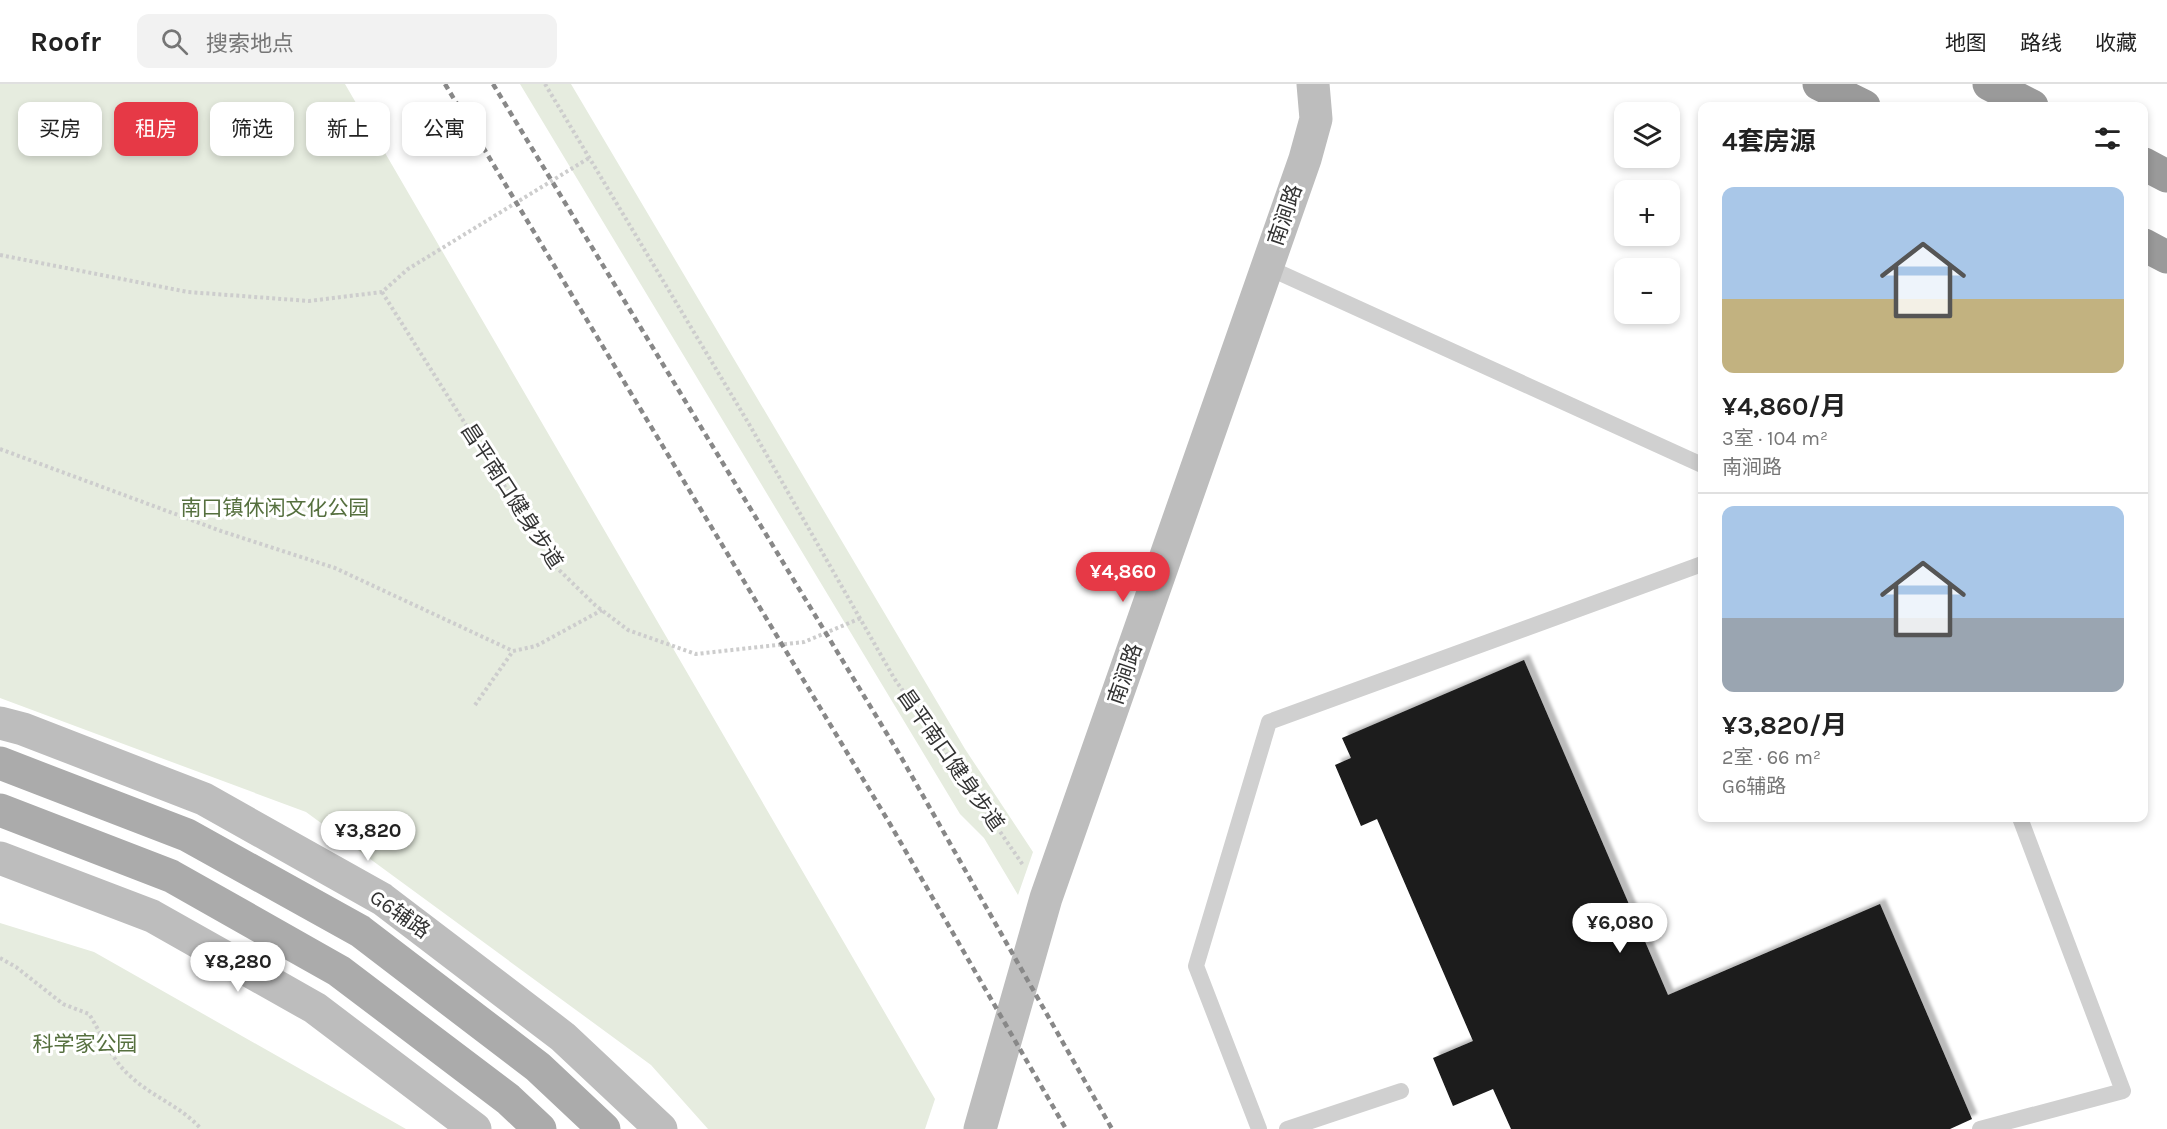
<!DOCTYPE html>
<html lang="zh">
<head>
<meta charset="utf-8">
<style>
  :root { --surface:#fff; --page:#f2f2f2; --text:#222; --muted:#767676; --line:#e0e0e0; --accent:#e63946 }
  body { margin:0; font-family:Karla,"Noto Sans SC",sans-serif; background:var(--page); color:var(--text); height:100vh; display:flex; flex-direction:column; font-size:22px; white-space:nowrap }
  * { box-sizing:border-box; margin:0 }
  p { font-size:20px; color:var(--muted) }
  .icon { flex:none; width:33px; height:33px; fill:none; stroke:currentColor; stroke-width:2; stroke-linecap:round; stroke-linejoin:round }
  .map { position:relative; flex:1; overflow:hidden }
  .panel { position:absolute; left:1698px; top:18px; width:450px; height:720px; display:flex; flex-direction:column; background:var(--surface); border-radius:12px; box-shadow:0 3px 9px #0003 }
  .panel>* { flex:none }
  .top-card { position:absolute; left:18px; top:18px; width:570px; height:54px; display:flex; gap:12px }
  .fabs { position:absolute; left:1614px; top:18px; display:grid; gap:12px }
  .fabs a { display:grid; place-items:center; width:66px; height:66px; border-radius:12px; background:var(--surface); box-shadow:0 3px 9px #0003; font-size:30px }
  .price { position:absolute; translate:-50% -51px; padding:0 14px; border-radius:21px; background:#fff; color:#222; font-size:20px; line-height:39px; filter:drop-shadow(0 2px 3px #0008) }
  .price::after { content:''; position:absolute; left:50%; top:36px; width:18px; height:14px; margin-left:-9px; background:inherit; clip-path:polygon(0 0,100% 0,50% 100%) }
  .price.selected { background:var(--accent); color:#fff }
  ul { padding:0; list-style:none }
  li { display:grid; align-content:center; gap:12px; height:318px; padding:0 24px }
  li+li { border-top:2px solid var(--line) }
  li span { display:grid; place-items:center; height:186px; border-radius:12px; color:#555 }
  li>.icon { margin-inline-start:auto }
  span .icon { width:108px; height:108px; fill:#fffc; stroke-width:1 }
  li b { font-size:26px }
  h2 { display:flex; justify-content:space-between; align-items:center; height:72px; padding:0 24px; font-size:26px }
  .tag { padding:0 21px; border-radius:12px; background:var(--surface); box-shadow:0 3px 9px #0003; font-size:21px; line-height:54px }
  .tag.selected { background:var(--accent); color:#fff }
  header { display:flex; align-items:center; gap:36px; box-sizing:border-box; height:84px; padding:0 30px; background:var(--surface); border-bottom:2px solid var(--line) }
  header strong { font-size:28px }
  nav { display:flex; gap:33px; margin-inline-start:auto; font-size:21px }
  .search { width:420px; height:54px; background:var(--page); display:flex; align-items:center; gap:15px; box-sizing:border-box; padding:0 21px; border-radius:12px; color:var(--muted); font-size:22px }
  .map>svg:first-child { display:block }
</style>
</head>
<body>
<header>
<strong>Roofr</strong>
<div class="search"><svg class="icon" aria-label="search" viewBox="0 0 24 24"><circle cx="10" cy="10" r="6"/><path d="M15 15l6 6"/></svg>搜索地点</div>
<nav><a>地图</a><a>路线</a><a>收藏</a></nav>
</header>
<div class="map">
<svg width="2167" height="1045" viewBox="0 0 2167 1045">
  <defs>
    <filter id="shadow"><feDropShadow dx="5.5" dy="-5.5" stdDeviation="1.5" flood-color="#0004"/></filter>
  </defs>
  <rect width="100%" height="100%" fill="#fff"/>
  <path fill="#e6ecdf" d="M0,0h345l590,1015 -10,30h-217l-57,-64 -345,-253 -306,-114z
    M520,0h51l394,665 68,103 -15,43 -34,-57 -24,-24z
    M0,839l94,29 312,177h-406z"/>
  <path fill="#1a1a1a" filter="url(#shadow)" d="M1524,576l144,335 212,-91 92,215 -22,10h-439l-18,-40 -40,17 -20,-48 40,-17 -96,-222 -16,7 -26,-61 16,-7 -9,-20z"/>
  <g fill="none" stroke-linecap="round" stroke-linejoin="round">
    <path stroke="#cdcdcd" stroke-width="4" stroke-dasharray="3 3" stroke-linecap="butt" d="M545,0l204,340 145,254 129,187
      M0,171l188,37 121,9 73,-9 26,-23 181,-111
      M382,208l173,274 40,39 33,25 68,24 108,-12 57,-24
      M0,365l221,82 114,37 178,83 23,-5 66,-36
      M475,621l38,-54
      M0,874l16,9 47,37 26,10c14,22 22,45 41,62 22,21 51,30 71,53"/>
    <path stroke="#d0d0d0" stroke-width="16" d="M1267,183l435,198
      M1259,1045l-63,-163 73,-244 433,-158
      M1287,1045l114,-38
      M1980,1045l143,-38 -103,-273"/>
    <path stroke="#bdbdbd" stroke-width="33" d="M0,639l23,6 181,70 178,100 181,138 98,92
      M0,774l152,58 163,92 160,121
      M980,1045l66,-231 259,-739 11,-40 -3,-35"/>
    <path stroke="#ababab" stroke-width="33" d="M0,679l187,72 173,96 178,136 66,62
      M0,726l171,66 168,95 169,128 32,30"/>
    <path stroke="#9a9a9a" stroke-width="33" d="M1819,0l45,22
      M1989,0l43,22
      M2144,80l23,12
      M2144,161l23,12"/>
    <path stroke="#888" stroke-width="4.5" stroke-dasharray="6 4.5" stroke-linecap="butt" d="M445,0l445,740 176,305
      M493,0l408,673 211,372"/>
  </g>
  <g text-anchor="middle" dominant-baseline="central" stroke-width="6" stroke-linejoin="round" paint-order="stroke">
    <g font-size="21" fill="#333" stroke="#fff">
      <text transform="translate(1285 131) rotate(-71)">南涧路</text>
      <text transform="translate(512 412) rotate(57)">昌平南口健身步道</text>
      <text transform="translate(1125 590) rotate(-71)">南涧路</text>
      <text transform="translate(951 676) rotate(55)">昌平南口健身步道</text>
      <text transform="translate(400 830) rotate(35)">G6辅路</text>
    </g>
    <g font-size="21" fill="#56703f" stroke="#fff">
      <text x="275" y="424">南口镇休闲文化公园</text>
      <text x="85" y="960">科学家公园</text>
    </g>
  </g>
</svg>
<div class="fabs">
<a><svg class="icon" aria-label="layers" viewBox="0 0 24 24"><path d="M12 4l9 5-9 5-9-5zM3 14l9 5 9-5"/></svg></a>
<a>+</a>
<a>−</a>
</div>
<b class="price selected" style="left:1123px;top:519px">¥4,860</b>
<b class="price" style="left:368px;top:778px">¥3,820</b>
<b class="price" style="left:1620px;top:870px">¥6,080</b>
<b class="price" style="left:238px;top:909px">¥8,280</b>
<div class="top-card">
<a class="tag">买房</a>
<a class="tag selected">租房</a>
<a class="tag">筛选</a>
<a class="tag">新上</a>
<a class="tag">公寓</a>
</div>
<section class="panel">
<h2>4套房源<svg class="icon" aria-label="filters" viewBox="0 0 24 24"><path d="M4 7h16M4 17h16"/><circle cx="9" cy="7" r="2"/><circle cx="15" cy="17" r="2"/></svg></h2>
<ul>
<li><span style="background:linear-gradient(#a9c7e8 60%,#c2b280 0)"><svg class="icon" aria-label="home" viewBox="0 0 24 24"><path d="M3 11l9-7 9 7M6 9v11h12V9"/></svg></span><div><b>¥4,860/月</b><p>3室 · 104 m²</p><p>南涧路</p></div></li>
<li><span style="background:linear-gradient(#a9c7e8 60%,#9aa5b1 0)"><svg class="icon" aria-label="home" viewBox="0 0 24 24"><path d="M3 11l9-7 9 7M6 9v11h12V9"/></svg></span><div><b>¥3,820/月</b><p>2室 · 66 m²</p><p>G6辅路</p></div></li>
</ul>
</section>
</div>
</body>
</html>
